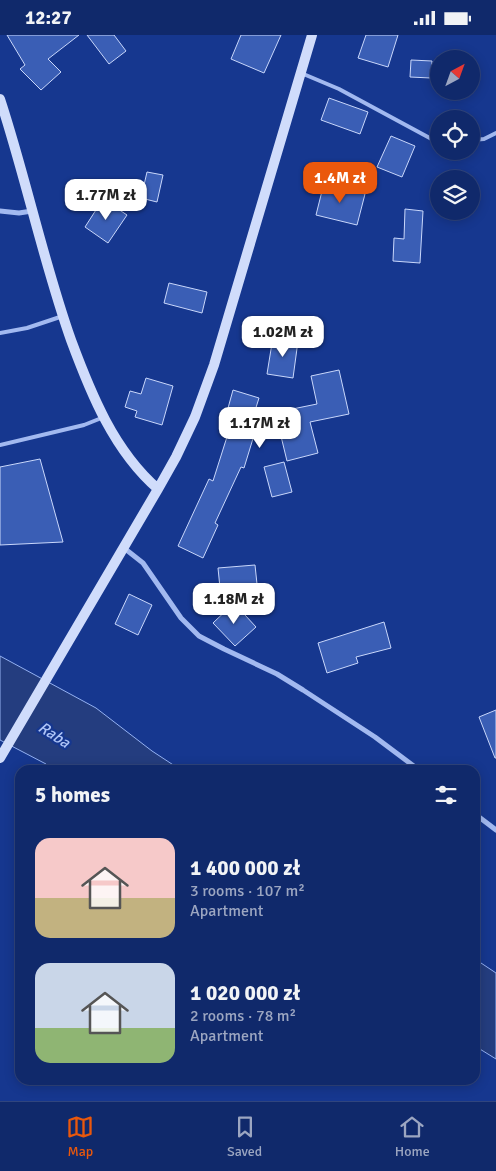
<!DOCTYPE html>
<html lang="en">
<head>
<meta charset="utf-8">
<style>
  :root { --surface:#10296b; --page:#1e3573; --text:#f1f3f6; --muted:#9ca6c1; --line:#30457e; --accent:#ea580c }
  body { margin:0; font-family:Signika,sans-serif; background:var(--page); color:var(--text); height:100vh; display:flex; flex-direction:column; font-size:19px; white-space:nowrap }
  * { box-sizing:border-box; margin:0 }
  p { font-size:16px; color:var(--muted) }
  .icon { flex:none; width:28px; height:28px; fill:none; stroke:currentColor; stroke-width:2; stroke-linecap:round; stroke-linejoin:round }
  .map { position:relative; flex:1; overflow:hidden }
  .sheet { position:absolute; left:15px; top:730px; width:465px; height:320px; display:flex; flex-direction:column; background:var(--surface); border-radius:15px; box-shadow:0 2px 12px #0003,0 0 0 1px var(--line) }
  .sheet>* { flex:none }
  .needle { width:32px; rotate:41deg }
  .fabs { position:absolute; left:430px; top:15px; display:grid; gap:10px }
  .fabs a { display:grid; place-items:center; width:50px; height:50px; border-radius:50%; background:var(--surface); box-shadow:0 2px 12px #0003,0 0 0 1px var(--line); font-size:25px }
  .price { position:absolute; translate:-50% -42px; padding:0 11px; border-radius:10px; background:#fff; color:#222; font-size:16px; line-height:32px; filter:drop-shadow(0 1px 2px #0008) }
  .price::after { content:''; position:absolute; left:50%; top:30px; width:15px; height:11px; margin-left:-8px; background:inherit; clip-path:polygon(0 0,100% 0,50% 100%) }
  .price.current { background:var(--accent); color:#fff }
  ul { padding:0; list-style:none }
  li { display:flex; align-items:center; gap:15px; height:125px; padding:0 20px }
  li span { display:grid; place-items:center; flex:none; width:140px; height:100px; border-radius:15px; color:#555 }
  li>.icon { margin-inline-start:auto }
  span .icon { width:60px; height:60px; fill:#fffc; stroke-width:1 }
  li b { font-size:21px }
  h2 { display:flex; justify-content:space-between; align-items:center; height:60px; padding:0 20px; font-size:21px }
  .status { display:flex; justify-content:space-between; align-items:center; height:35px; padding:0 25px; background:var(--surface); direction:ltr }
  .status svg { height:14px; fill:currentColor }
  .tabs { display:flex; justify-content:space-around; align-items:center; height:70px; border-top:1px solid var(--line); background:var(--surface); font-size:14px; color:var(--muted) }
  .tabs a { display:grid; justify-items:center; gap:2px }
  .tabs .current { color:var(--accent) }
  .map>svg:first-child { display:block }
</style>
</head>
<body>
<div class="status"><b>12:27</b><svg viewBox="0 0 49 12"><path d="M0 12V9h3v3zM5 12V6h3v6zM10 12V3h3v9zM15 12V0h3v12zM26 1h20v11H26zM47 4h2v5h-2z"/></svg></div>
<div class="map">
<svg width="496" height="1066" viewBox="0 0 496 1066">
  <rect width="100%" height="100%" fill="#16378f"/>
  <path fill="#243d7f" stroke="#94b1f2" d="M0,621l96,52 56,43 29,19h-129l-6,-6 -46,-24z
    M475,924l21,14v86l-21,-13z"/>
  <path fill="#3a5eb5" stroke="#c9d7fb" d="M7,0h72l-31,24 13,13 -20,18 -21,-21 5,-4z
    M87,0h27l12,16 -17,13z
    M241,0h40l-17,38 -33,-14z
    M366,0h32l-10,32 -30,-9z
    M411,25l21,1 -1,17 -21,-1z
    M329,63l39,14 -8,22 -39,-14z
    M391,101l24,10 -13,31 -25,-10z
    M147,137l16,3 -6,27 -16,-4z
    M324,148l41,11 -8,31 -41,-10z
    M103,164l24,16 -19,28 -23,-16z
    M405,174l18,2 -3,52 -27,-2 1,-23 10,1z
    M169,248l38,9 -5,21 -38,-10z
    M273,302l25,4 -5,37 -26,-4z
    M339,335l10,44 -39,8 8,31 -31,8 -8,-33 -23,5 -1,-1 -11,36 -3,-1 -26,56 3,2 -15,33 -25,-12 31,-67 4,2 19,-60 -7,-2 8,-29 26,8 -6,19 64,-13 -6,-28z
    M146,343l27,8 -11,39 -27,-8 2,-6 -12,-4 5,-16 11,3z
    M40,424l23,83 -63,3v-78z
    M284,427l8,30 -20,5 -8,-30z
    M255,530l2,19 -37,4 -2,-20z
    M129,559l23,11 -14,30 -23,-11z
    M234,568l22,24 -21,19 -22,-23z
    M384,587l7,26 -35,9 2,6 -31,10 -9,-30z
    M496,675v48h-1l-16,-41z"/>
  <g fill="none" stroke-linecap="round" stroke-linejoin="round">
    <path stroke="#a2b9f0" stroke-width="4" d="M301,38l38,16 100,54
      M471,105l13,-1 12,-6
      M0,298l27,-5 36,-12
      M0,410l84,-20 20,-8"/>
    <path stroke="#a2b9f0" stroke-width="5" d="M0,176l19,2 13,-2
      M124,513l19,15 38,55 18,18 25,13 53,25 26,16 72,47 44,33
      M475,779l21,16"/>
    <path stroke="#d0dcfb" stroke-width="10" d="M0,64c26,79 43,162 71,241 20,54 43,111 87,149
      M0,723l158,-269 18,-32 19,-40 19,-52 98,-330"/>
  </g>
  <g text-anchor="middle" dominant-baseline="central" stroke-width="4.5" stroke-linejoin="round" paint-order="stroke">
    <g font-size="16" font-style="italic" fill="#aec4f7" stroke="#16378f">
      <text transform="translate(54 700) rotate(33)">Raba</text>
    </g>
  </g>
</svg>
<div class="fabs">
<a><svg class="needle" viewBox="-14 -14 28 28"><path d="M0-13l5 13h-10z" fill="#e53935"/><path d="M0 13l5-13h-10z" fill="#9ca6c1"/></svg></a>
<a><svg class="icon" aria-label="locate" viewBox="0 0 24 24"><circle cx="12" cy="12" r="6"/><path d="M12 2v4M12 18v4M2 12h4M18 12h4"/></svg></a>
<a><svg class="icon" aria-label="layers" viewBox="0 0 24 24"><path d="M12 4l9 5-9 5-9-5zM3 14l9 5 9-5"/></svg></a>
</div>
<b class="price current" style="left:340px;top:169px">1.4M zł</b>
<b class="price" style="left:106px;top:186px">1.77M zł</b>
<b class="price" style="left:283px;top:323px">1.02M zł</b>
<b class="price" style="left:260px;top:414px">1.17M zł</b>
<b class="price" style="left:234px;top:590px">1.18M zł</b>
<section class="sheet">
<h2>5 homes<svg class="icon" aria-label="filters" viewBox="0 0 24 24"><path d="M4 7h16M4 17h16"/><circle cx="9" cy="7" r="2"/><circle cx="15" cy="17" r="2"/></svg></h2>
<ul>
<li><span style="background:linear-gradient(#f6c9c9 60%,#c2b280 0)"><svg class="icon" aria-label="home" viewBox="0 0 24 24"><path d="M3 11l9-7 9 7M6 9v11h12V9"/></svg></span><div><b>1 400 000 zł</b><p>3 rooms · 107 m²</p><p>Apartment</p></div></li>
<li><span style="background:linear-gradient(#c9d6e8 65%,#8fb573 0)"><svg class="icon" aria-label="home" viewBox="0 0 24 24"><path d="M3 11l9-7 9 7M6 9v11h12V9"/></svg></span><div><b>1 020 000 zł</b><p>2 rooms · 78 m²</p><p>Apartment</p></div></li>
</ul>
</section>
</div>
<nav class="tabs">
<a class="current"><svg class="icon" aria-label="map" viewBox="0 0 24 24"><path d="M3 6l6-2 6 2 6-2v14l-6 2-6-2-6 2zM9 4v14M15 6v14"/></svg>Map</a>
<a><svg class="icon" aria-label="saved" viewBox="0 0 24 24"><path d="M7 4h10v16l-5-4-5 4z"/></svg>Saved</a>
<a><svg class="icon" aria-label="home" viewBox="0 0 24 24"><path d="M3 11l9-7 9 7M6 9v11h12V9"/></svg>Home</a>
</nav>
</body>
</html>
